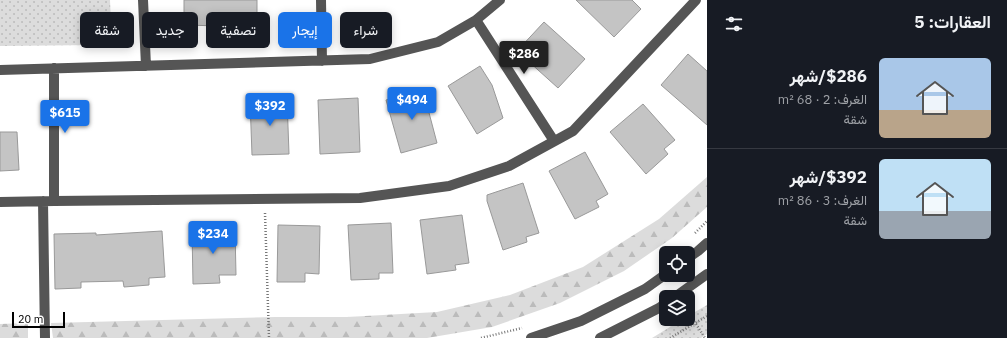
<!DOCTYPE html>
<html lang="ar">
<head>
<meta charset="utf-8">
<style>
  :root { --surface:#171b24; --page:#242831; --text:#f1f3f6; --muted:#9ea1a6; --line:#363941; --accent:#1a73e8 }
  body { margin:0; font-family:"IBM Plex Sans",Vazirmatn,sans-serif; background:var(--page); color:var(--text); direction:rtl; height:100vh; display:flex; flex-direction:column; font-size:15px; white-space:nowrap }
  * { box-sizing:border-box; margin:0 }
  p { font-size:13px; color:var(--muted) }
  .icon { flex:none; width:22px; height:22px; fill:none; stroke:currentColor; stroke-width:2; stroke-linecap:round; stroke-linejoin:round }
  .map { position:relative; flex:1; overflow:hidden; direction:ltr }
  .panel { display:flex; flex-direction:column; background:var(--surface); width:300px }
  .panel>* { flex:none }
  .guide { position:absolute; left:12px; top:12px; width:380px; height:36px; direction:rtl; display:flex; gap:8px }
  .controls { position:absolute; left:659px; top:246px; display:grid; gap:8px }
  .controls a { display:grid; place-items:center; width:36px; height:36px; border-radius:6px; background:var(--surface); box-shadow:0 2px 10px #0003; font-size:20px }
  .scale { position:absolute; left:12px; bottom:10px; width:53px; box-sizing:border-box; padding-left:4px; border:2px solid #000; border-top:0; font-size:11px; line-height:14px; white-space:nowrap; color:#000; -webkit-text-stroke:3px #fff; paint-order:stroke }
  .price { position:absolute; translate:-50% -34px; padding:0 9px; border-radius:4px; background:var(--accent); color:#fff; font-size:13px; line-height:26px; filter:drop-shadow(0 1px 2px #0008) }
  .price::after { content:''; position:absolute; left:50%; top:24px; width:12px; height:9px; margin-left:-6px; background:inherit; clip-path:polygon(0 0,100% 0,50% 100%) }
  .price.current { background:#222; color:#fff }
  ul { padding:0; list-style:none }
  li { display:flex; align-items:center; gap:12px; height:100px; padding:0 16px }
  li+li { border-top:1px solid var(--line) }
  li span { display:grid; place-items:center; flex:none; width:112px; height:80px; border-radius:6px; color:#555 }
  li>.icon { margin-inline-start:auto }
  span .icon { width:48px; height:48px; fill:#fffc; stroke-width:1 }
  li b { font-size:17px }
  h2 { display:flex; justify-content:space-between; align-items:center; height:48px; padding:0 16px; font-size:17px }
  .tag { padding:0 14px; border-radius:6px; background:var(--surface); box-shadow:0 2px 10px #0003; font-size:14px; line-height:36px }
  .tag.current { background:var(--accent); color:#fff }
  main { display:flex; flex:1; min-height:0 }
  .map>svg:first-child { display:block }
</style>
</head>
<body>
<main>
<section class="panel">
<h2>العقارات: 5<svg class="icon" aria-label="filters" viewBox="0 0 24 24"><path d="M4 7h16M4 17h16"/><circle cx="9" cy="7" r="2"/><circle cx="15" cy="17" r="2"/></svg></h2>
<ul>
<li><span style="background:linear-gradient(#a9c7e8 65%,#b9a48a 0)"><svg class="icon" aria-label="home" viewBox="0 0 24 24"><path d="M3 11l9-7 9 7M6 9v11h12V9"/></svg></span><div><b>$286/شهر</b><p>الغرف: 2 · 68 m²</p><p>شقة</p></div></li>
<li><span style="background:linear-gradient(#bfe0f5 65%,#9aa5b1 0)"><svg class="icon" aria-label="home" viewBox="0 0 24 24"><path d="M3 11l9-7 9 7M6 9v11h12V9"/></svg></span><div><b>$392/شهر</b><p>الغرف: 3 · 86 m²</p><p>شقة</p></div></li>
</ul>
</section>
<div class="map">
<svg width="707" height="338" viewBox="0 0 707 338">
  <defs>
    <pattern id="grass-dots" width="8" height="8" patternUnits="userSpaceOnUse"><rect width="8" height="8" fill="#dcdcdc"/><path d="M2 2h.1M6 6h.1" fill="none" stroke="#bbb" stroke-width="1.8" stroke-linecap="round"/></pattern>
    <pattern id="forest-firs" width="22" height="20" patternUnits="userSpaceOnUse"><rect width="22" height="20" fill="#dcdcdc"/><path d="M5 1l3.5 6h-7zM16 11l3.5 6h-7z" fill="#bbb"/></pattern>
  </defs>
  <rect width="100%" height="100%" fill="#fff"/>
  <path fill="url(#grass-dots)" d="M0,0h110l1,25 -5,13 -11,7 -95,1z
    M707,305v29l-6,4h-49l31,-19h5v-3z"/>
  <path fill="url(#forest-firs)" d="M707,177v30l-35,31 -48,33 -64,32 -68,24 -65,11h-374l-2,-15 224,-6h72l90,-5 73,-17 73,-28 76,-48z
    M28,323v15h-28v-14z"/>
  <path fill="#c4c4c4" stroke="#999" d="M184,0h73v27l-73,-2z
    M576,0h56l9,9 -27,28z
    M544,22l41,37 -27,29 -41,-37z
    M688,54l19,17v54l-46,-40z
    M480,66l12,19 11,33 -26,16 -29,-48z
    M423,90l14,53 -36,10 -15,-53z
    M358,98l2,54 -40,2 -2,-54z
    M287,99l2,55 -37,1 -2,-55z
    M643,104l32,36 -11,9 4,5 -22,20 -36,-42z
    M0,132h17l2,38 -19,1z
    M585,152l23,42 -12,7 3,6 -24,12 -26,-48z
    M523,183l16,50 -13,4 1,5 -24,8 -16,-49v-6z
    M462,215l7,48 -14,2 1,5 -29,4 -7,-54z
    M391,223l2,50h-14v6l-28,1 -3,-55z
    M278,225l42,1 -1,48 -14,-1v9h-28z
    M235,229l1,46h-17l1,8 -27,1 -1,-54z
    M162,231l3,46 -16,1v7l-25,2 -1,-6 -42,1v6l-26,1 -1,-55 42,-1v2z"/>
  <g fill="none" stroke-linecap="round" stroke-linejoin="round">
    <path stroke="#777" stroke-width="2.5" stroke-dasharray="1 2" stroke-linecap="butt" d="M265,213l4,125
      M695,233l12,-12
      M696,324l9,14
      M481,338l41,-10
      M670,338l37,-22"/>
    <path stroke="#555" stroke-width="10" d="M143,0l3,66
      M321,0l1,61
      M476,20l78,121
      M54,68v133
      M0,70l370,-11 68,-17 38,-22 24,-20
      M43,201l2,137
      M0,202l54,-1 306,-3 89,-12 60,-20 64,-35 123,-131
      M688,258l10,-7 9,-8
      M675,297l32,-23
      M531,338l50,-17 64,-32 21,-15
      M600,338l59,-30 7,-5"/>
  </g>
</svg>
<div class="controls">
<a><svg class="icon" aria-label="locate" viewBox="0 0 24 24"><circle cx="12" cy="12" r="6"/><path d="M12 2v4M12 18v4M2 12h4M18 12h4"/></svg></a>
<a><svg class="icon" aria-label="layers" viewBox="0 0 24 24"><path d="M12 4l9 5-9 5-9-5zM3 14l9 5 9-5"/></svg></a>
</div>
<div class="scale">20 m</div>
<b class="price current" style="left:524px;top:75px">$286</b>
<b class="price" style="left:412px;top:121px">$494</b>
<b class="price" style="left:270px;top:127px">$392</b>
<b class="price" style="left:65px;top:134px">$615</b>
<b class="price" style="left:213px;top:255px">$234</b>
<div class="guide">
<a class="tag">شراء</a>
<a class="tag current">إيجار</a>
<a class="tag">تصفية</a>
<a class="tag">جديد</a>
<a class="tag">شقة</a>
</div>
</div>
</main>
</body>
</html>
